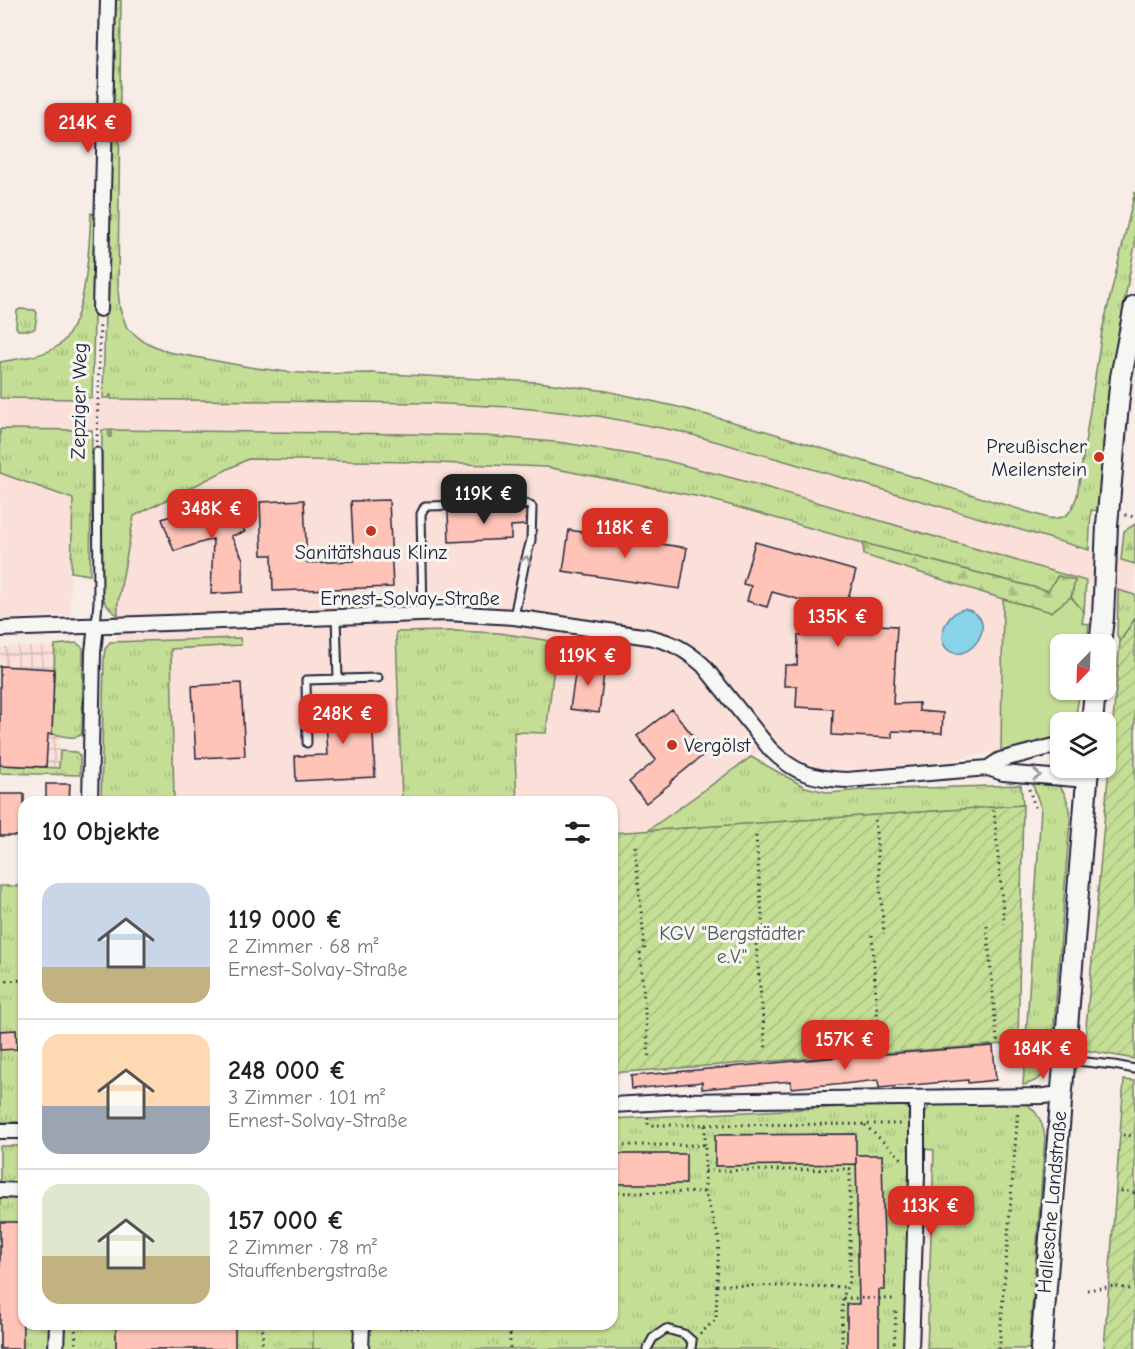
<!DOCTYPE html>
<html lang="de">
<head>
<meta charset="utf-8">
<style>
  :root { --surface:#fff; --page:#f2f2f2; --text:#222; --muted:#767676; --line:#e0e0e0; --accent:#d93025 }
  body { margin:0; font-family:"Comic Neue",sans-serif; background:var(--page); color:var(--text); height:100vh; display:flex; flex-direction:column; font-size:22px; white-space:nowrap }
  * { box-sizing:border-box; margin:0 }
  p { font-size:20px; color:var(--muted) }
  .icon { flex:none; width:33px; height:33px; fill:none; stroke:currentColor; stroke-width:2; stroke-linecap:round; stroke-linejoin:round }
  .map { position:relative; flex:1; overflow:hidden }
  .side { position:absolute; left:18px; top:796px; width:600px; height:534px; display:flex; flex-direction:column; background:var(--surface); border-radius:18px; box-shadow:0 2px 4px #0004 }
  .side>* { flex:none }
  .needle { width:39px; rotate:203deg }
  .controls { position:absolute; left:1050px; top:634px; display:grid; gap:12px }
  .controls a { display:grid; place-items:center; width:66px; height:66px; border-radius:12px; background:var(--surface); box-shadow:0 2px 4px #0004; font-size:30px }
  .price { position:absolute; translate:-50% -51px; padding:0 14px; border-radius:12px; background:var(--accent); color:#fff; font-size:20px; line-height:39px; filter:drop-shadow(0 2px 3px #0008) }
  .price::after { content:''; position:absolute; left:50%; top:36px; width:18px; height:14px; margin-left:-9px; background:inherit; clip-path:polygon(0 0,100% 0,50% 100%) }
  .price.active { background:#222; color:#fff }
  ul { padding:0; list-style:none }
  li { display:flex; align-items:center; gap:18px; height:150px; padding:0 24px }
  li+li { border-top:2px solid var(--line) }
  li span { display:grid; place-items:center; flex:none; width:168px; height:120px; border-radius:18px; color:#555 }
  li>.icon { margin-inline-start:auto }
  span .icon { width:72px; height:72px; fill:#fffc; stroke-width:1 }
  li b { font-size:26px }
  h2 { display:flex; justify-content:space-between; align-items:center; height:72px; padding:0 24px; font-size:26px }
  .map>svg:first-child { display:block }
</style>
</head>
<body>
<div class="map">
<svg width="1135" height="1349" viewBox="0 0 1135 1349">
  <defs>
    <pattern id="industrial-grid" width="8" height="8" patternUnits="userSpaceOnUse" patternTransform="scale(1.5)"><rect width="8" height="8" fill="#fae0d8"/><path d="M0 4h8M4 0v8" fill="none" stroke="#d6c0ba"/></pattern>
    <pattern id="grass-tufts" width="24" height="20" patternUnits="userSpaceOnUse" patternTransform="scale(1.5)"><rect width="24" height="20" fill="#c4de95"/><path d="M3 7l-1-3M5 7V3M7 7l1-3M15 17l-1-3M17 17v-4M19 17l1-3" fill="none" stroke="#a8be81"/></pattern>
    <pattern id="forest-firs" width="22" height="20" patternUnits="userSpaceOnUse" patternTransform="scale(1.5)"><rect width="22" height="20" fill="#c4de95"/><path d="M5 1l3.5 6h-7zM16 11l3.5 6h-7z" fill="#a8be81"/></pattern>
    <pattern id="garden-furrows" width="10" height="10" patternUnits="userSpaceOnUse" patternTransform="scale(1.5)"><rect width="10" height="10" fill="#c4de95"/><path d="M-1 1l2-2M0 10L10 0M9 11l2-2" fill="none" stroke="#a8be81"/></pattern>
  </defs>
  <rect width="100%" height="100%" fill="#f8ece6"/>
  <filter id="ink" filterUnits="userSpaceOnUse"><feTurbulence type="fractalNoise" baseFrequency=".0167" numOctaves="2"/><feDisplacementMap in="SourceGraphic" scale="12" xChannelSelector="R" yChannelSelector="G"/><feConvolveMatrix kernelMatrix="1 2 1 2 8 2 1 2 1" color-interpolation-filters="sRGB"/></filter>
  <g filter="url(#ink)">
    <path fill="#fae0d8" d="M0,398l425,5 86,4 87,9 84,16 96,27 357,105v31l-380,-111 -91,-24 -99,-17 -79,-7 -77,-2 -409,-5z
      M248,459l161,3 137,5 159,31 299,83 -3,170 -59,11 -74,7 -49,-1 -33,-14 -12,-13 -127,90 -35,2v-31h-498l5,-290z
      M0,473l73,26 -3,116 -70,4z"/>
    <path fill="url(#industrial-grid)" d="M62,646l-3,122 -59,-3v-118z"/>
    <path fill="url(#grass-tufts)" stroke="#738068" stroke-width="1.5" d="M112,0h9l-3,290 2,19 7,19 16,13 25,11 81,15 38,5 27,2 56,-1 167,9 70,9 71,16 91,25 279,86c19,2 23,-5 29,-22l25,-165 33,-139v53l-25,133 -11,133 -8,-1 -2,40 -311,-91 -96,-27 -84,-16 -87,-9 -86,-4 -314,-4v-4h-1l-1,3h-6z
      M91,213l8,3 -3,27 -4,155 -6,-1v-3h-3v5l-83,-1v-36c19,-4 42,-5 58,-16 29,-21 31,-99 33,-133z
      M20,309l15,1 2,3 -2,15 -3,2h-14l-2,-3 1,-16z
      M0,429l82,1v5h3v-5h7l-2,145 -19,-3 2,-73 -73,-26z
      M102,430h7v7h2v-7l298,4 77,2 79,7 99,17 91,24 331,97 -2,31 -13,-15 4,-16 -17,-5 -9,15 -186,-48 -158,-45 -159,-31 -137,-5 -161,-3 -114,57 -16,86v13c-12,-7 -15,-15 -18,-28z
      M1118,590l17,5v23l-15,24 -3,-6z
      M454,631l45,2 58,9 -11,91 -32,-1 3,70h-115l-6,-170z
      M240,638l1,7 -70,4 3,153h-73l3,-145 1,-8 5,-7z
      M77,643l6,5 -1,82 -1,5c-9,5 -19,0 -29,-1l3,-89z
      M60,751l16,1 4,4v19l-80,-2v-8l59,3z
      M751,757l54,30 25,6 30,-3 161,-5 2,20 -376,26z
      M1030,777c7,1 18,1 24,5 13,8 15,24 16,38l-19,244c-7,12 -14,18 -28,21l18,-277z
      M0,886h24v236h-24z
      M1025,1102c13,11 17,18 20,35l-16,212h-102l7,-199 -10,-1c0,-14 -4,-34 7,-45z
      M902,1104l7,6 4,9 -6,230h-907v-203h24v178h588v-205z"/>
    <path fill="url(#forest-firs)" stroke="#738068" stroke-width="1.5" d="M1135,524v40l-14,-4 3,-29z
      M863,543l185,48 10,-15 17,4 -4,17 -20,15 -48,-13 -139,-44z"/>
    <path fill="#c4de95" stroke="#738068" stroke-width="1.5" d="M1071,597l13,15 -2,11 7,1 -2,21h-27v45h20l-4,25 -3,8h-13v11l-14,8 -45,9 2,-152 48,13z
      M313,1325h41v15l-2,9h-39z"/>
    <path fill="url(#garden-furrows)" stroke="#738068" stroke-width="1.5" d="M1135,618v441l-51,-9 36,-408z
      M1023,805l-5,238 -406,30v-240z
      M1124,1080l11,1v268h-31z"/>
    <path fill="#88d3e8" stroke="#5f8ca3" stroke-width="1.5" d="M965,609c40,9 1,61 -19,39 -11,-12 3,-38 19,-39z"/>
    <path fill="#ffc4b7" stroke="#22223b" stroke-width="1.5" d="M229,496l16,36 -14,4 12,23v33l-32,2 2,-55 -39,12 -12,-32z
      M304,500l3,63 47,-2 -3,-60 38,-1 4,87 -120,4 -1,-36h-10l-2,-53z
      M526,510v15l-15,1v13l-62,3 -1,-31z
      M569,530l118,18 -7,41 -117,-18z
      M755,542l101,29 -11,38 34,2 -1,14 19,1 -4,78 26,-1v8l24,2 -1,20 -50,-2v7l-60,-3 1,-26 -37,-2 1,-21h-13l1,-21h12l1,-30 13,1 1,-33 -40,-11 -5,15 -20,-6 4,-15 -8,-2z
      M577,661l28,4 -6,48 -29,-4z
      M0,666l54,3 -2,65h-4l-2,33 -46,-2z
      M241,683l4,73 -49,2 -4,-72z
      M375,702l1,32h-3l2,43 -79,4 -1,-25 32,-1 -3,-51z
      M672,709l34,44 -36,29 1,1 -25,20 -17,-21 27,-22 -19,-24z
      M46,784h24l-1,18h-23z
      M0,794h24v42h-24z
      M16,1030l1,19 -17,1v-19z
      M993,1046l3,34 -28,3v-3l-89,8 -1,-8 -43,5v-1l-44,4v-7l-89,8v-7l-70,7 -1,-13 230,-21v1z
      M856,1134v21h26l3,135h-6v59h-32v-45h12l-3,-147v7l-141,2v-31z
      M612,1154h74v30h-74z
      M0,1222h22l1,127h-23z
      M116,1324h119v25h-119z"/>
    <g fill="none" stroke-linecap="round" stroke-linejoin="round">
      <g stroke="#22223b" stroke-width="11">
        <path id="lane" d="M423,614l-2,-100 4,-8 102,-2 5,3 -1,33 -7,26 -10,51
          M336,617l2,62
          M96,625l2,-23 -1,-150
          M307,743l-1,-63 72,-2
          M1067,1060l47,5 21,4
          M647,1349l6,-11 13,-9 18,5 8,7 -1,8"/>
      </g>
      <g stroke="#22223b" stroke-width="18">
        <path id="street" d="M100,309l8,-309
          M0,629l447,-16 67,4 135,20c23,5 37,13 54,28l67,84c24,24 43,30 77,31l141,-12 15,5 84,7
          M988,768l12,-8 54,-14 6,1
          M90,802l3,-150 3,-27
          M612,1105l73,-4 359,-5 17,-2
          M0,1131h24
          M0,1190l24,1
          M56,1349l1,-25
          M361,1349l1,-25
          M911,1349l6,-174v-77"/>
      </g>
      <g stroke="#22223b" stroke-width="24">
        <path id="secondary" d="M1100,645l3,-27 4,-93 10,-109 4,-39 14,-71
          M1092,723l3,-33
          M1041,1349l47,-581"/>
      </g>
      <path stroke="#22223b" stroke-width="3" stroke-dasharray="1.5 4.5" stroke-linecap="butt" d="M97,442l3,-119
        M1125,515l10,2
        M1029,789l7,21
        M994,810l10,114
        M875,820l9,114
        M756,836l8,107
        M635,846l10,106
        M987,926l10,115
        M872,935l7,107
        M756,944l10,107
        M640,953l9,105
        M0,981l24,-1
        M648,1117v8l256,-1
        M865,1125l37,34
        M1123,1135l12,1
        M612,1145h93v47l14,47 -2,46 129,2
        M705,1145v-20
        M705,1171l145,-2v109l-7,20 -1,11v40
        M1121,1191l14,2
        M612,1193l93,-1
        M1087,1290l27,-4 21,4
        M843,1298l54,1
        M75,1324l1,25
        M505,1324v5l5,6v14
        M375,1327l130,2
        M700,1334l16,-15 1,-34
        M262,1349l1,-25
        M894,1349l2,-40
        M999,1349l19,-239"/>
      <use href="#lane" stroke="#f6f6f2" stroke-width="7"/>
      <use href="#street" stroke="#f6f6f2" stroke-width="14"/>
      <use href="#secondary" stroke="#f6f6f2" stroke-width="20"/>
    </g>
    <defs><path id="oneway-chevron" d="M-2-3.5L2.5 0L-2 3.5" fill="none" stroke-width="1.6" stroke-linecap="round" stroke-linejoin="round" transform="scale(1.5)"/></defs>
    <g stroke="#9797a0">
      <use href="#oneway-chevron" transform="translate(526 560) rotate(-75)"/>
      <use href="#oneway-chevron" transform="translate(1037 775) rotate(5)"/>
    </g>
  </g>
  <g fill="#c8321e" stroke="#f6f6f2" stroke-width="2">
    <circle cx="1099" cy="457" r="6"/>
    <circle cx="371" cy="531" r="6"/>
    <circle cx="672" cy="745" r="6"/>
  </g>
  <g text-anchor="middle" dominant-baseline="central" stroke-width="6" stroke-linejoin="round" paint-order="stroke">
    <g font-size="20" fill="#22223b" stroke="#f6f6f2">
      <text transform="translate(79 401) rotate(-89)">Zepziger Weg</text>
      <text x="410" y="598">Ernest-Solvay-Straße</text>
      <text transform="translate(1052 1202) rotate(-85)">Hallesche Landstraße</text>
    </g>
    <g font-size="20" fill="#22223b" stroke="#f6f6f2" text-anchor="end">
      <text x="1087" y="446">Preußischer<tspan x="1087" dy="23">Meilenstein</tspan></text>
      <text x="371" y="552" text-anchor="middle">Sanitätshaus Klinz</text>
      <text x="684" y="745" text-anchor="start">Vergölst</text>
    </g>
    <g font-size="20" fill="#535a56" stroke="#f6f6f2">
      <text x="732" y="933">KGV "Bergstädter<tspan x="732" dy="23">e.V."</tspan></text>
    </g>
  </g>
</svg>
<div class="controls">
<a><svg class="needle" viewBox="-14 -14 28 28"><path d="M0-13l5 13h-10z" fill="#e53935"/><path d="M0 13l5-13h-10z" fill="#767676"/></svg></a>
<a><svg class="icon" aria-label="layers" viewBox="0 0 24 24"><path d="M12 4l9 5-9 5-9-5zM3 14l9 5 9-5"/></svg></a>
</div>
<b class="price" style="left:88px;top:154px">214K €</b>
<b class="price active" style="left:484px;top:525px">119K €</b>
<b class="price" style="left:212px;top:540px">348K €</b>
<b class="price" style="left:625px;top:559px">118K €</b>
<b class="price" style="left:838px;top:648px">135K €</b>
<b class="price" style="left:588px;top:687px">119K €</b>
<b class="price" style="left:343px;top:745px">248K €</b>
<b class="price" style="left:845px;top:1071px">157K €</b>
<b class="price" style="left:1043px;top:1080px">184K €</b>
<b class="price" style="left:931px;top:1237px">113K €</b>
<section class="side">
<h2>10 Objekte<svg class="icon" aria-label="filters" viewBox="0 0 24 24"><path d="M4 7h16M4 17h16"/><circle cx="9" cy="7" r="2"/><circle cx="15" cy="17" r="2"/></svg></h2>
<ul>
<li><span style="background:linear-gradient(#c9d6e8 70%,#c2b280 0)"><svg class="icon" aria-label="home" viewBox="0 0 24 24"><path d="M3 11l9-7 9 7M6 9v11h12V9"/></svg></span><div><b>119 000 €</b><p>2 Zimmer · 68 m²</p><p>Ernest-Solvay-Straße</p></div></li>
<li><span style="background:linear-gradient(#ffd9b3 60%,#9aa5b1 0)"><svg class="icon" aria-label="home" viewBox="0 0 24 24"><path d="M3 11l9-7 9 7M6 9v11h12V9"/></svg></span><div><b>248 000 €</b><p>3 Zimmer · 101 m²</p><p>Ernest-Solvay-Straße</p></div></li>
<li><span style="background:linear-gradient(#dfe7d0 60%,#c2b280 0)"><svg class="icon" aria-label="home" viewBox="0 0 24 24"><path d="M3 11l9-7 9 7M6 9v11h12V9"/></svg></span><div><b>157 000 €</b><p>2 Zimmer · 78 m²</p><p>Stauffenbergstraße</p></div></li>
</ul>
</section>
</div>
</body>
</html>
